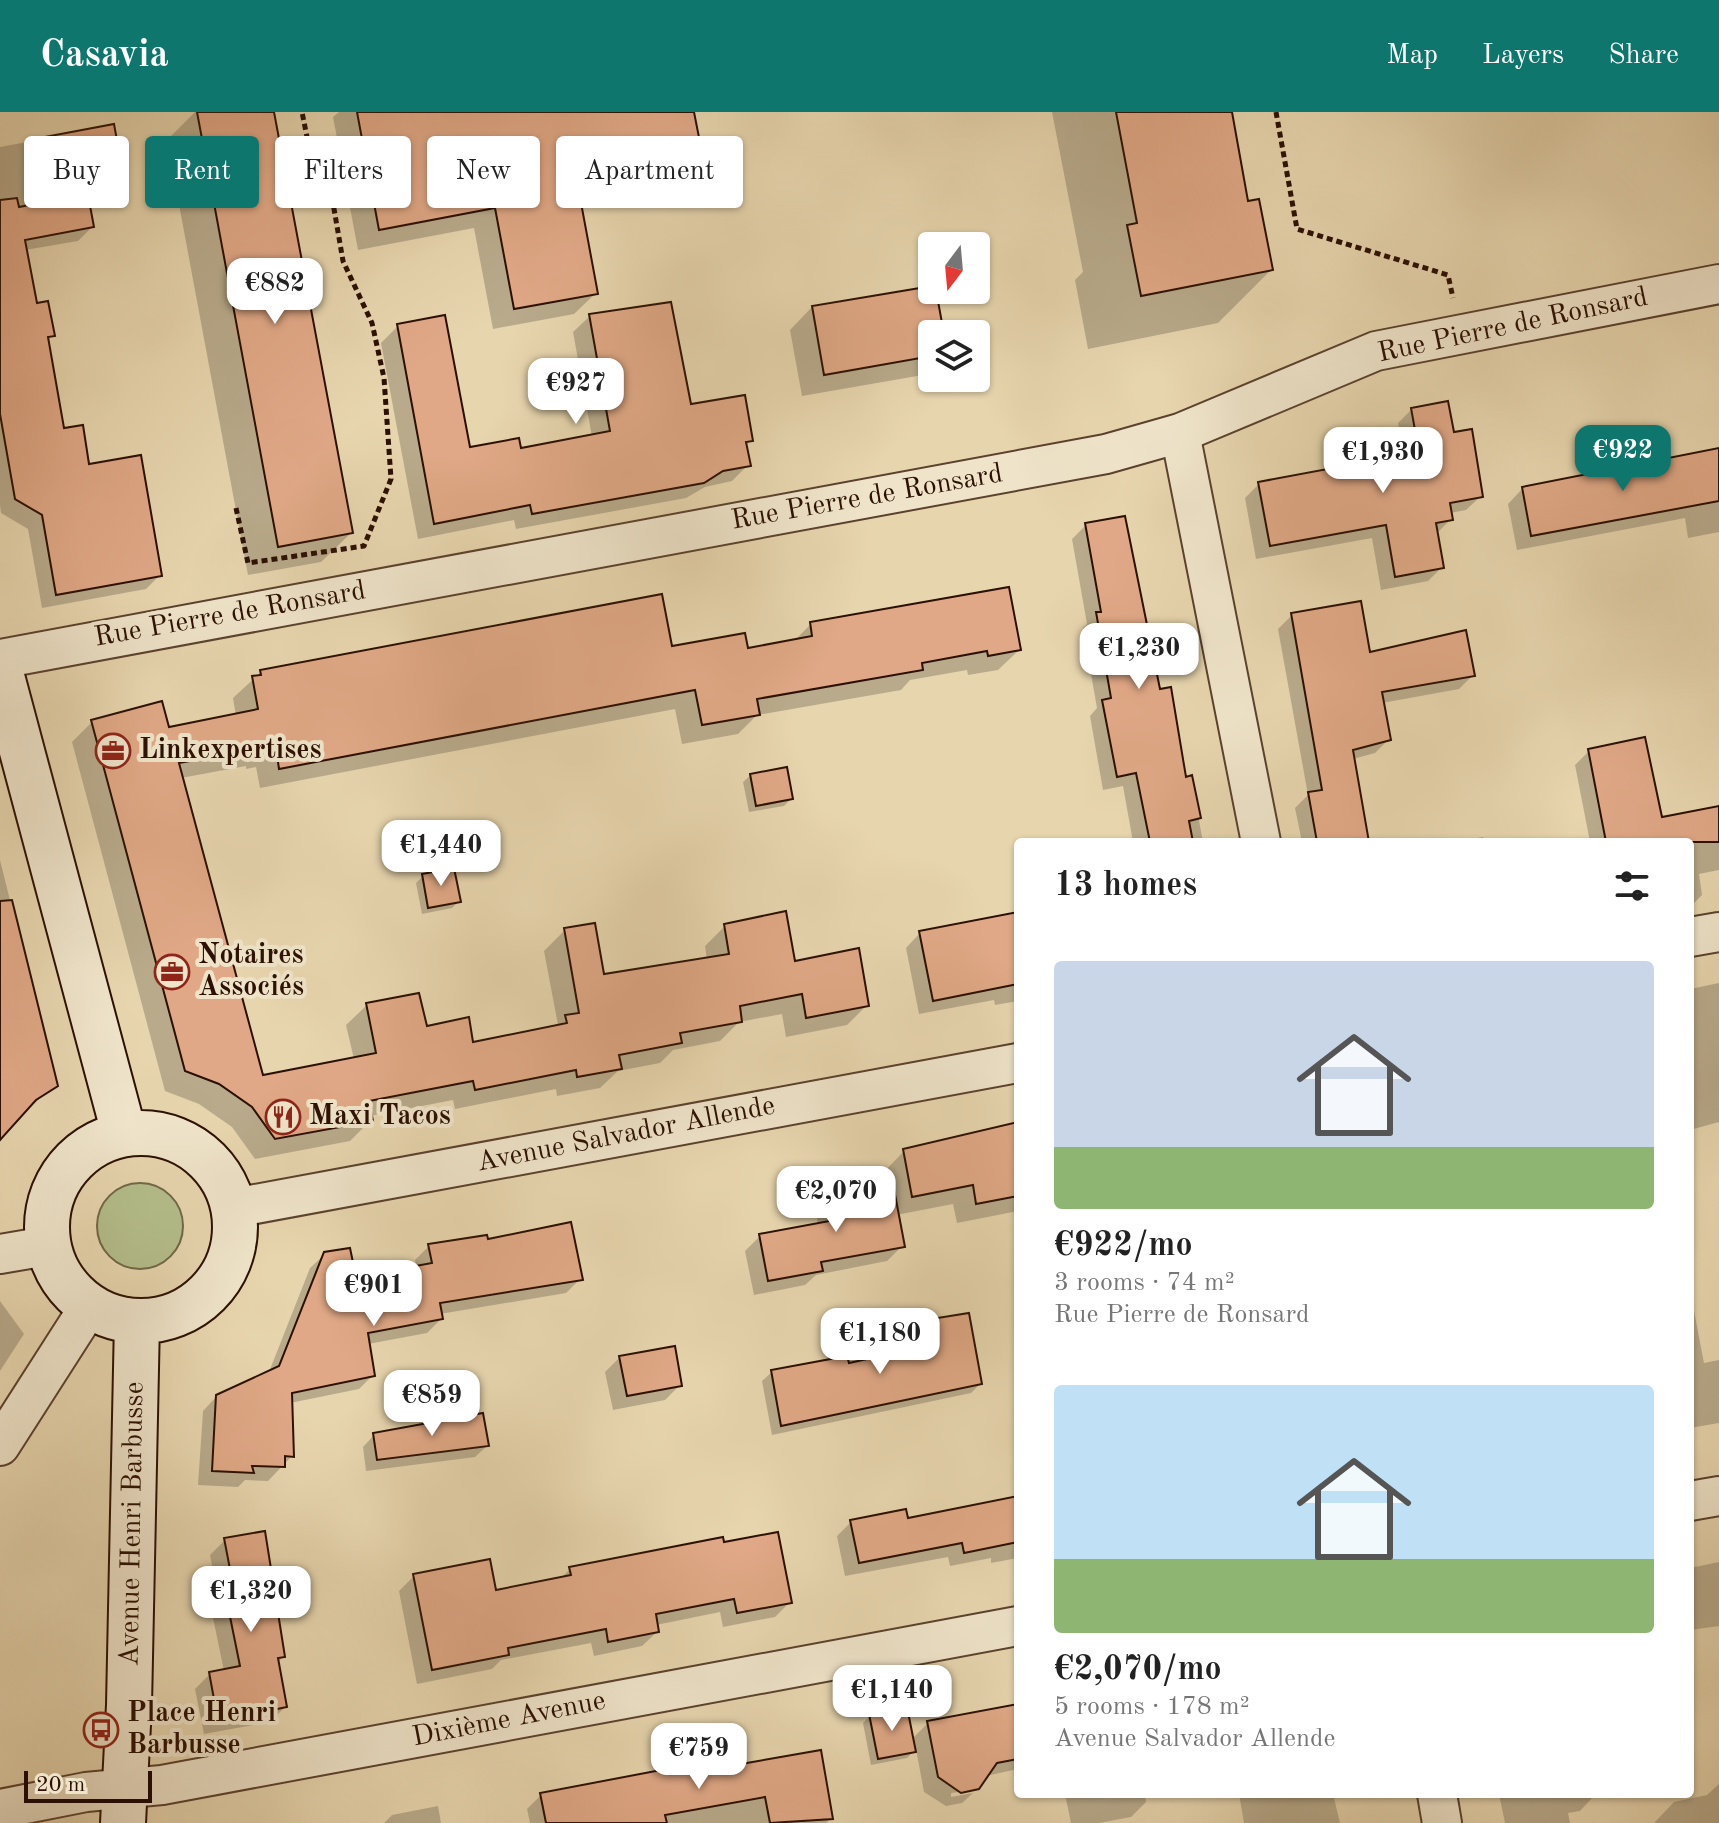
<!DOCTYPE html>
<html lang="en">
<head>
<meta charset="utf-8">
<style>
  :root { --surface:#fff; --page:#f6f6f6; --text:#222; --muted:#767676; --accent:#0f766e }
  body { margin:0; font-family:"Old Standard TT",serif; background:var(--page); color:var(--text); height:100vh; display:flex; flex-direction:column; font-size:30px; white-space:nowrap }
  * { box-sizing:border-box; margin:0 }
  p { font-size:26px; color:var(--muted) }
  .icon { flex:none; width:44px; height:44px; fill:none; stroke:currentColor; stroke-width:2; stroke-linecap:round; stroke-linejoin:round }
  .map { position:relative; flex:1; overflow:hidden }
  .panel { position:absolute; left:1014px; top:726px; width:680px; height:960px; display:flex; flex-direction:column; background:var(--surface); border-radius:8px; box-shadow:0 2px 6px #0004 }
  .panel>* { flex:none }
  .hud { position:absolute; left:24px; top:24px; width:760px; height:72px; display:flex; gap:16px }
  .needle { width:52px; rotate:196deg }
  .buttons { position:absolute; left:918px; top:120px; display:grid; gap:16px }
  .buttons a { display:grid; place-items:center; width:72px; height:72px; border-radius:8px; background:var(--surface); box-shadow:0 2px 6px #0004; font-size:40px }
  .scale { position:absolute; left:24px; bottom:20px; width:128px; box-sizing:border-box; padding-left:8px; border:4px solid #2c1003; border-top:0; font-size:22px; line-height:28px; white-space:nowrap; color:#2c1003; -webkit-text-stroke:6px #efe4ca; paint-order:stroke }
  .price { position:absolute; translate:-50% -68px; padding:0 18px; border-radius:16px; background:#fff; color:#222; font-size:26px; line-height:52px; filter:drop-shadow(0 2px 4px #0008) }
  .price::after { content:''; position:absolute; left:50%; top:48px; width:24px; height:18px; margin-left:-12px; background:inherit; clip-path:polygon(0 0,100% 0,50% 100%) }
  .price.active { background:var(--accent); color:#fff }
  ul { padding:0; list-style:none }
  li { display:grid; align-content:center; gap:16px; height:424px; padding:0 40px }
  li span { display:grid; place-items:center; height:248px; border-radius:8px; color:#555 }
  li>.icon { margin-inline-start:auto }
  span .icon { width:144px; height:144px; fill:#fffc; stroke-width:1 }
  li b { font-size:34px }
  h2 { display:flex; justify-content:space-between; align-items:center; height:96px; padding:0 40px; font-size:34px }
  .pill { padding:0 28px; border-radius:8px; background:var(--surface); box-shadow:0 2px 6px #0004; font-size:28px; line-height:72px }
  .pill.active { background:var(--accent); color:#fff }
  header { display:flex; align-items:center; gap:48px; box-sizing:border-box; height:112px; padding:0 40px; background:var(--accent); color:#fff }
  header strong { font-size:38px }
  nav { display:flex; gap:44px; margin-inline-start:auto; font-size:28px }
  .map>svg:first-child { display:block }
</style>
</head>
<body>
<header>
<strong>Casavia</strong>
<nav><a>Map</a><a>Layers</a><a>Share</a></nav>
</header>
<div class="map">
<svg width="1719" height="1711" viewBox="0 0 1719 1711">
  <rect width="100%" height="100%" fill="#e7d5ae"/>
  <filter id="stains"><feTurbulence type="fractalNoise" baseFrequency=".0025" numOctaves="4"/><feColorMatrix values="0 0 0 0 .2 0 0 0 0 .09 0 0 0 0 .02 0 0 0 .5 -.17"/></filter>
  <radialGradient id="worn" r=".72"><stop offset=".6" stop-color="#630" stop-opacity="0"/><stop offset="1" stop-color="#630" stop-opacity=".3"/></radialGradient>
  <path fill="#b4be8b" stroke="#706747" stroke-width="2" d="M97 1114a43 43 0 1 1 86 0a43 43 0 1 1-86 0Z"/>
  <path fill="#0003" d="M195,0h77l79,421 -30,29 -73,13 -81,-435z
    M339,0h353l10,56 -21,21 -101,19 16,85 -22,21 -81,15 -19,-101 -116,22 -25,-133z
    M1052,0h178l17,91 24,67 -53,53 -130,26 -13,-69 8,-8z
    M113,14l7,41 -14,14 -22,4 8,42 -14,14 -53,9 10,55 17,30 -5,6 16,90 97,144 -14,14 -104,19 -14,-79 -27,-16 -1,-8v-358z
    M932,176l10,46h-10v33l-9,8 -121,21 -12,-66 22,-23z
    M590,204l100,91 61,33 -6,6 3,19 -16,16 -27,6 -19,11 -170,31 -2,-9 -96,19 -37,-196 17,-17 70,123 51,1 73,-13 -19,-105z
    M1412,297l40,26 29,61 -15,14 -16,3 1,6 -15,15 6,33 -14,14 -47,9 -9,-52 -116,21 -11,-61 14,-14 145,-28 -6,-33z
    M1719,338v82l-31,6 -3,-20 -168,32 -9,-46 15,-16z
    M1086,413l98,254 7,-1 12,64h-70l-10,-56 -20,4 -13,-74 7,-8 -14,-80 4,-4 -15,-85z
    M1292,503l77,39 104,21 -14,14 -77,14 7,36 -14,14 -22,6 13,83h-64l-7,-34 13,-13 -30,-166z
    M811,512l208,26 -21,20 -30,5 -1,-5 -57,10 -9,10 -144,25 -19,19 -56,10 -7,-35 -415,79 -4,-21 -10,2v-3l-65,12 81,299 92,-18 -8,-34 21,-20 105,39 86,-19 -14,-74 21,-21 38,46 104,-16 -2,-14 20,-20 142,79 -20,20 -61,12 -4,-23 -43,8 -19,19 -47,9 -13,13 -42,8 -18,17 -43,8 -1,-7 -101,20 -2,-9 -83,16 1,4 -21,21 -95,18 -23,-32 -33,-23 -34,-13 -93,-349 20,-20 76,8 68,-14 -3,-18 28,-26 409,-23 76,1 48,-9z
    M1589,639l71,69 59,-12v62l-20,4 3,21 -12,12v-65h-100l-15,-77z
    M751,663l40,24 -7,7 -35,6 -6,-30z
    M1483,725l1,5h-26z
    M0,748l56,225 -39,33 -17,24z
    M423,764l36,25 -7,7 -30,6 -6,-31z
    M1018,802v87l-23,4 -1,-5 -75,14 -13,-66 14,-15z
    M1719,871v139l-29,8v-141z
    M1018,1012v87l-61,12 -4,-19 -57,11 6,31 -15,15 -71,14 -11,10 -51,10 -9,-44 15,-15 58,-11 -2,-13 15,-15 56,-10 -3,-15 20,-21z
    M486,1129l94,38 -14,14 -126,21 1,5 -14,14 -59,11 5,31 -14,14 -69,14 2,53 -24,25 -23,-1 -7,7 -40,-2 5,-74 14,-15 52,-24 41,-104 15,-14 30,26 62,-12 -2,-8 14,-14z
    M1690,1178l14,73 15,-3v63l-29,5z
    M0,1189l24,33 -24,37z
    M932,1209l48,63 -9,9 -199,42 -10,-54 10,-9 75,-7 79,-17 -4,-17z
    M620,1245l60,28 -15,15 -52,10 -8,-38z
    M374,1323l113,11 -12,11 -109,14 -3,-24z
    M1018,1386v60l-27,5v-5l-41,8 -2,-9 -103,19 -8,-40 14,-14 55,-2z
    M225,1428l58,117 -6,6 8,44 -15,15 -66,12 -9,-45 15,-15 14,-3 -13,-63 8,-7 -9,-46z
    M723,1432l67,58 -15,15 -52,10 -3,-15 -64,13 1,7 -15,14 -48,10 -3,-13 -90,17 -9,9 -75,15 -18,-93 15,-15 81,16 65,-13 10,-10z
    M1719,1450v64l-29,4v-62z
    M1018,1592v65l-32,7 -11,14 -24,3v4l22,-4 -11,10 -16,3 -22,-14 -8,-43 -9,9 -36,7 -8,-42 7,-7 41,24 17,-17z
    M676,1646l57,10 98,50 -5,5h-296l-3,-14 14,-14 121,-23z
    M1719,1672v39h-65l20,-21 33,-7z
    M1065,1682h80l1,8 -15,15 -32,6h-28z
    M1239,1682h94l7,29h-96z
    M1499,1682h95v2l-14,15 -12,2 2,10h-65z
    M438,1694l3,17h-57l8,-8z"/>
  <path fill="#e0a886" stroke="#2c1003" stroke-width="2" d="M197,0h77l79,421 -75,14z
    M357,0h337l11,56 -126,24 19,102 -84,15 -19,-101 -116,22z
    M1116,0h116l16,89 11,-2 14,71 -132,26 -14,-71 10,-2z
    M114,12l8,44 -38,6 10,53 -69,13 12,63 11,-2 7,35 -7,1 16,91 19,-3 6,39 52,-9 21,121 -106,19 -14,-80 -27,-16 -15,-85v-214l17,-2 2,9 26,-5 -11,-63z
    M932,174v4h4l8,44h-12v22l-108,19 -12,-69z
    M671,190l20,102 54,-9 8,46 -7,1 5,24 -28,5 -19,12 -172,31 -2,-9 -96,19 -37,-200 48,-9 25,132 49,-9 2,10 89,-17 -21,-117z
    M1448,289l6,31 18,-3 11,68 -33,6 3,17 -17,3 8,45 -49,9 -9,-52 -116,21 -12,-64 161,-30 -8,-44z
    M1719,336v53l-188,35 -9,-49z
    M1125,404l35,173 11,-2 15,90 6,-2 9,43 -12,3 4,21h-43l-14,-69 -19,4 -15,-77 9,-2 -15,-86h5l-16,-89z
    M1009,475l12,63 -33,6 -1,-5 -65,12 1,7 -166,29 3,16 -58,10 -7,-35 -416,79 -3,-21 -10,2 -1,-3 -86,16 84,312 113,-22 -10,-50 53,-10 8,33 42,-9 4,25 94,-19 -2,-8 14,-2 -15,-85 31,-5 9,51 125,-20 -5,-30 62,-13 9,50 64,-13 10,58 -63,12 -4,-24 -62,12 2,16 -62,11 2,10 -63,12 3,14 -45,8 -1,-7 -101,20 -2,-9 -104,20 4,20 -98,18 -23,-32 -33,-23 -34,-13 -94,-351 71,-19 7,26 89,-18 -6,-33 9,-1 -1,-5 402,-76 10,52 73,-13 3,15 64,-12 -2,-14z
    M1361,489l9,51 96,-22 9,46 -93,16 9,48 -38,10 16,92h-52l-9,-50 14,-2 -31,-177z
    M1645,625l17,80 57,-11v36h-113l-18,-93z
    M787,655l6,32 -37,7 -6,-32z
    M454,756l7,34 -33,6 -6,-34z
    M12,788l46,186 -22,14 -36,40v-239z
    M1018,800v72l-85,17 -14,-70z
    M1018,1010v74l-42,8 -3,-19 -61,12 -9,-48z
    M893,1072l12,63 -84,15 2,9 -55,10 -9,-47 76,-14 -5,-24z
    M571,1110l12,58 -143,23 3,16 -75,14 7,43 -83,17 2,64 -9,-1v11l-33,-1 2,7 -42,-2 4,-76 63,-29 45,-114 26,-4 6,29 76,-14 -4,-19 59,-9 1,4z
    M969,1201l13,71 -201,42 -10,-56 76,-14 2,7 86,-19 -4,-25z
    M675,1234l7,40 -55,10 -8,-40z
    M483,1301l6,33 -112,14 -4,-27z
    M1018,1384v46l-54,11 -2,-10 -103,20 -9,-43 56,-11 2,9z
    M265,1419l20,126 -7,1 9,49 -69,14 -9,-49 31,-6 -15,-74 9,-2 -10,-52z
    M778,1420l14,71 -55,10 -3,-14 -78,15 3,18 -51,10 -2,-13 -98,19 1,7 -77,15 -19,-96 77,-15 6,31 75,-15 -2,-8 154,-30 1,5z
    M1018,1592v55l-21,4 -18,26 -18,4 -23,-16 -11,-56z
    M907,1595l9,45 -38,7 -9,-45z
    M731,1634l4,19 86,-15 12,69 -63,4 -5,-26 -100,18 2,8h-121l-6,-30 137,-26 -2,-11z"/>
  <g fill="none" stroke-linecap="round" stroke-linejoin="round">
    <g stroke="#5b412e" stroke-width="42">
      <path id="street" d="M1180,321l81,409
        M0,547l1106,-205 74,-21 196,-82 343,-67
        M1690,825l29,-5
        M234,1096l784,-145
        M0,1142l47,-8
        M0,1334l89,-139
        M1690,1389l29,-5
        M1437,1682l5,29
        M0,1697l86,-17 76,-7 856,-159"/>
    </g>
    <g stroke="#2c1003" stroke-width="48">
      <path id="secondary" d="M0,557l124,464
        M47 1115a94 94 0 1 1 188 0a94 94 0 1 1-188 0Z
        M123,1711l6,-118 8,-384"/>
    </g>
    <path stroke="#2c1003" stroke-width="5" stroke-dasharray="6 4" stroke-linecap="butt" d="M1276,0l21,117 151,46 5,23
      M236,396l12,55 116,-17 27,-67 -7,-101 -12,-55 -29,-62 -15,-87 -21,-37 -5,-25"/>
    <use href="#street" stroke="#efe4ca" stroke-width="38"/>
    <use href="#secondary" stroke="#efe4ca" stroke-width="44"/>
  </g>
  <defs>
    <g id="office-ring" transform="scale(1.8)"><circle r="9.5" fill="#efe4ca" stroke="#8f2418" stroke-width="1.5"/><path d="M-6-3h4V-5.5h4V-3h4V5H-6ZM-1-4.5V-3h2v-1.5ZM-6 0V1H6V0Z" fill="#8f2418"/></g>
    <g id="restaurant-ring" transform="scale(1.8)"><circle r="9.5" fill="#efe4ca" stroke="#8f2418" stroke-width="1.5"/><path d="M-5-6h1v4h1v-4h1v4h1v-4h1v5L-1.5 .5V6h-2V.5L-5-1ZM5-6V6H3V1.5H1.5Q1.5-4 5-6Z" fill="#8f2418"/></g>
    <g id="bus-ring" transform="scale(1.8)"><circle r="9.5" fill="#efe4ca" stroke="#8f2418" stroke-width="1.5"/><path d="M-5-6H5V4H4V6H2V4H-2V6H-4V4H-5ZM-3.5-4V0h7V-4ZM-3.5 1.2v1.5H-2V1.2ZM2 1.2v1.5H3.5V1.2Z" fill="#8f2418"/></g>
  </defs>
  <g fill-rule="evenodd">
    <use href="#office-ring" x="113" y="639"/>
    <use href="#office-ring" x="172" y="860"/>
    <use href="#restaurant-ring" x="283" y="1005"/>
    <use href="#bus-ring" x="101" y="1618"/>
  </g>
  <g text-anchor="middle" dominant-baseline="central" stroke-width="8" stroke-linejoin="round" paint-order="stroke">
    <g font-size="28" fill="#2c1003" stroke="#efe4ca">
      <text transform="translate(1513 214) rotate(-12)">Rue Pierre de Ronsard</text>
      <text transform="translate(867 386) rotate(-10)">Rue Pierre de Ronsard</text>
      <text transform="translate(230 503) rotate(-10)">Rue Pierre de Ronsard</text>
      <text transform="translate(626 1023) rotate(-11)">Avenue Salvador Allende</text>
      <text transform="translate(133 1412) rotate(-89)">Avenue Henri Barbusse</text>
      <text transform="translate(509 1608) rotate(-11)">Dixième Avenue</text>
    </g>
    <g font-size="28" font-weight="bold" fill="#2c1003" stroke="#efe4ca" text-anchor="start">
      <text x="139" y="639">Linkexpertises</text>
      <text x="198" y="844">Notaires<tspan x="198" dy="32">Associés</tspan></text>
      <text x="309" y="1005">Maxi Tacos</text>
      <text x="127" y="1602">Place Henri<tspan x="127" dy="32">Barbusse</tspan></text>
    </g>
  </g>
  <rect width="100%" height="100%" filter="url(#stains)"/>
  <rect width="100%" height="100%" fill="url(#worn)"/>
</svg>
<div class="buttons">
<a><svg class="needle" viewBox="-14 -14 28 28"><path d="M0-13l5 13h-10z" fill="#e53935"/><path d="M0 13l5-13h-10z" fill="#767676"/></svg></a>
<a><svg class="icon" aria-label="layers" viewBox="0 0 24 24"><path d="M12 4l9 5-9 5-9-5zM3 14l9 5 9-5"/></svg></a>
</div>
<div class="scale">20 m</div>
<b class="price" style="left:275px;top:214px">€882</b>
<b class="price" style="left:576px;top:314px">€927</b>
<b class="price active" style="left:1623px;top:381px">€922</b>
<b class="price" style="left:1383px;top:383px">€1,930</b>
<b class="price" style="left:1139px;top:579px">€1,230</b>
<b class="price" style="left:441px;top:776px">€1,440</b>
<b class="price" style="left:836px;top:1122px">€2,070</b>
<b class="price" style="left:374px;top:1216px">€901</b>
<b class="price" style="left:880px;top:1264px">€1,180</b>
<b class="price" style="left:432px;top:1326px">€859</b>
<b class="price" style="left:251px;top:1522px">€1,320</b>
<b class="price" style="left:892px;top:1621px">€1,140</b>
<b class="price" style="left:699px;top:1679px">€759</b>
<div class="hud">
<a class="pill">Buy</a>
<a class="pill active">Rent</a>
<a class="pill">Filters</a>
<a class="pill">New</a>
<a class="pill">Apartment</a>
</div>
<section class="panel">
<h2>13 homes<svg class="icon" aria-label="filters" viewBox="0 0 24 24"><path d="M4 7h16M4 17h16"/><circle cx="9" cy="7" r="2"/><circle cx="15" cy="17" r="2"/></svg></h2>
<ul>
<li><span style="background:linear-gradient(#c9d6e8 75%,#8fb573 0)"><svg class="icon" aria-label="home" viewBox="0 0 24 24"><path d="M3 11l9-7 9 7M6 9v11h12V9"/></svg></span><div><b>€922/mo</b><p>3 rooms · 74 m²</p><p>Rue Pierre de Ronsard</p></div></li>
<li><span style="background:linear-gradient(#bfe0f5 70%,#8fb573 0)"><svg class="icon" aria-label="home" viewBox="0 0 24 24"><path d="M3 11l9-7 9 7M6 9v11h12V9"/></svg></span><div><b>€2,070/mo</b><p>5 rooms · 178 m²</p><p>Avenue Salvador Allende</p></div></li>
</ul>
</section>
</div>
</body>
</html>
